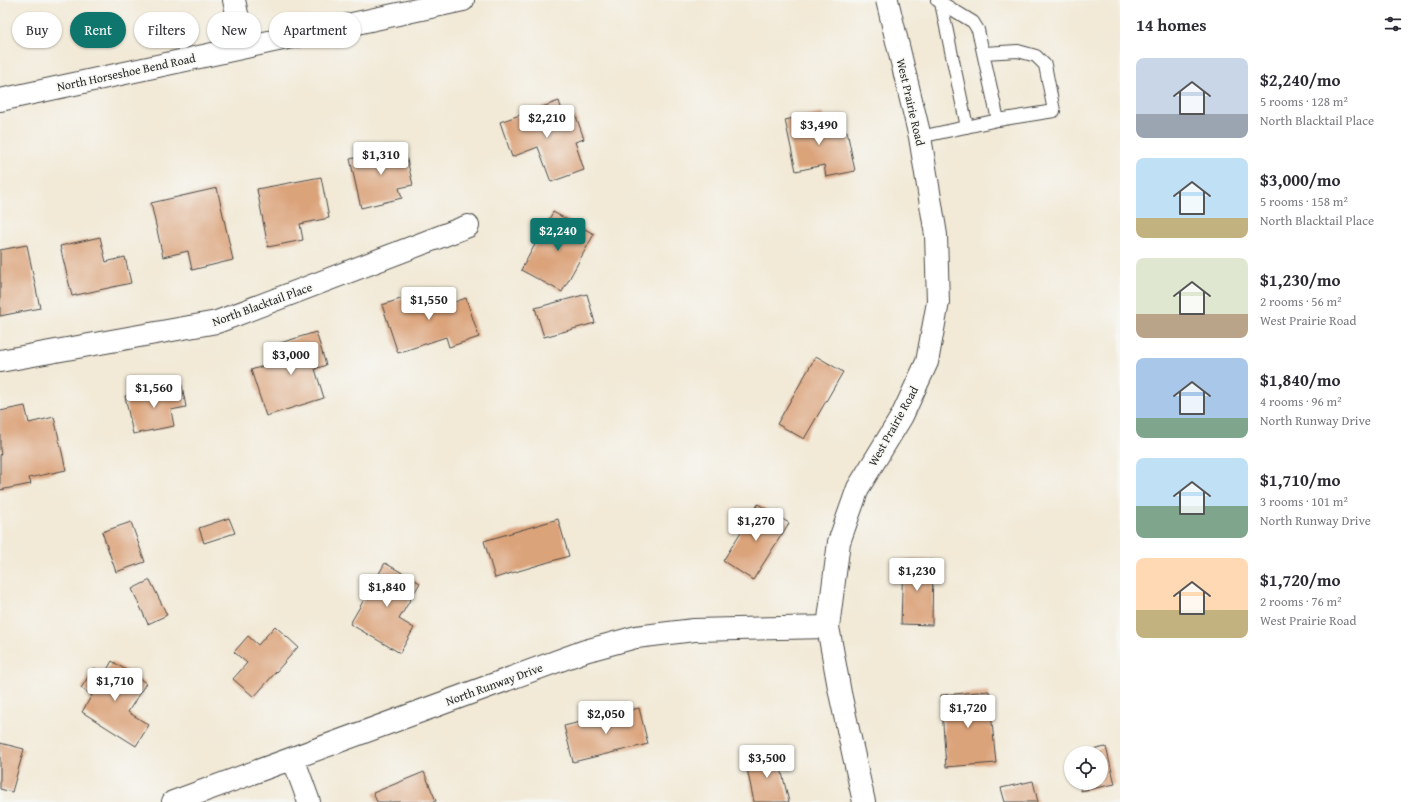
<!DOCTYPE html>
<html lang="en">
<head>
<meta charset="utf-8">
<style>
  :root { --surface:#fff; --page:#f7f7f7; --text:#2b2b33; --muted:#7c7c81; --accent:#0f766e }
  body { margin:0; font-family:"Gentium Book Plus",serif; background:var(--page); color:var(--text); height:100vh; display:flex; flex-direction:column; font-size:15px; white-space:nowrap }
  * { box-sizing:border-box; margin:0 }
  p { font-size:13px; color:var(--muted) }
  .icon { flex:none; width:22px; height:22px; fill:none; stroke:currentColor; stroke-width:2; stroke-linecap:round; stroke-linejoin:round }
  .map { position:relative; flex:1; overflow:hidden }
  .panel { display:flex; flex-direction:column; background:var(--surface); width:300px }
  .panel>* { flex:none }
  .top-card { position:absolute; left:12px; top:12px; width:380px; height:36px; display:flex; gap:8px }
  .controls { position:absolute; left:1064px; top:746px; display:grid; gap:8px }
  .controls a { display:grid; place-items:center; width:44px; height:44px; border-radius:50%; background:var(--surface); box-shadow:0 1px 3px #0004; font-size:20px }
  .price { position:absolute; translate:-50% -34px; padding:0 9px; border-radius:4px; background:#fff; color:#222; font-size:13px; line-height:26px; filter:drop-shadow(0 1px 2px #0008) }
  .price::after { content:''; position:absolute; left:50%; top:24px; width:12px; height:9px; margin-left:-6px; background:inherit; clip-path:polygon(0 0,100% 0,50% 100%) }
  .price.active { background:var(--accent); color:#fff }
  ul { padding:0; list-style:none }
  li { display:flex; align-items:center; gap:12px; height:100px; padding:0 16px }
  li span { display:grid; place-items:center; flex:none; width:112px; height:80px; border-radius:8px; color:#555 }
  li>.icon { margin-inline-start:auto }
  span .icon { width:48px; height:48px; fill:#fffc; stroke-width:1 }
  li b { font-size:17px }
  h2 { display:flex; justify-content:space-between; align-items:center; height:48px; padding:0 16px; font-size:17px }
  .tag { padding:0 14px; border-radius:18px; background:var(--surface); box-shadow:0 1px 3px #0004; font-size:14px; line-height:36px }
  .tag.active { background:var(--accent); color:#fff }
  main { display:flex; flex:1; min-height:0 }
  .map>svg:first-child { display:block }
</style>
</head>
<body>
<main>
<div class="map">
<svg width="1120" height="802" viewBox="0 0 1120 802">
  <rect width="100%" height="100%" fill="#f6f6f2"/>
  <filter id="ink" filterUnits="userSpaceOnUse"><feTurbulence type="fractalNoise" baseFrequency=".025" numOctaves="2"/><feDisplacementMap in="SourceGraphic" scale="8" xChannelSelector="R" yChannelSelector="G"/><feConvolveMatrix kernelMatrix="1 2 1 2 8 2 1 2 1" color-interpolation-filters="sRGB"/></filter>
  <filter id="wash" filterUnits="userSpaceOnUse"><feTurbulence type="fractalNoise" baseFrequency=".012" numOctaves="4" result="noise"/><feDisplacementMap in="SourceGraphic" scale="16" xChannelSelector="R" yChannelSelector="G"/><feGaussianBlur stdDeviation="0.9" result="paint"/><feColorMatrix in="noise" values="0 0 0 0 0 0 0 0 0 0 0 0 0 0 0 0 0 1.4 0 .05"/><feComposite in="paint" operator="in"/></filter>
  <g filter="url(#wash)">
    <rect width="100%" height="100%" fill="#f2e9d6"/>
    <g id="blocks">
      <path fill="#dba37a" d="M559,101l6,19 11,-4 8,23 -9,3 9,28 -33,12 -13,-35 -26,10 -12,-35z
        M822,112l5,24 20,-5 8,40 -29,6 -2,-12 -28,6 -11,-51z
        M404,147l9,38 -14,3 3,10 -41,10 -11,-49z
        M321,177l8,41 -29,6 3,16 -35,7 -11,-58z
        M217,188l16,72 -41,10 -4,-19 -25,6 -12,-54z
        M553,212l41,22 -32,58 -41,-22z
        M100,237l6,25 19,-5 6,26 -59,13 -12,-50z
        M27,245l13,63 -40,8v-66z
        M434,288l6,19 26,-9 13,39 -30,10 -3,-10 -48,16 -16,-48z
        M587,294l8,29 -51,14 -9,-29z
        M316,332l10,33 -11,4 9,29 -58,18 -15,-46 31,-10 -5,-16z
        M816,356l27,16 -39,67 -27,-15z
        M182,385l4,22 -15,3 3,16 -41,8 -8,-38z
        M25,406l4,17 25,-6 12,53 -37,8 2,6 -31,6v-35l1,-1 -1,-5v-38z
        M758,504l31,19 -36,57 -30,-19z
        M229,518l6,15 -31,10 -5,-15z
        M558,519l11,37 -74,22 -11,-37z
        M131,522l14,40 -29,10 -14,-40z
        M903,559l30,1 -1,65 -31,-1z
        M385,563l35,20 -21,36 15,9 -14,25 -50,-29z
        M150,580l17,35 -19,9 -16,-35z
        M275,626l23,21 -44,50 -21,-18 14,-16 -13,-11 14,-16 10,9z
        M112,661l34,22 -18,29 21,13 -13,21 -54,-34 10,-17 -11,-7 13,-20 10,7z
        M989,691l7,72 -50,4 -5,-72z
        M639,708l9,36 -75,18 -9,-36z
        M0,743l24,6 -12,43 -12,-3z
        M1106,747l9,37 -34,7 -2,-8h22v-30l-20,-1z
        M777,752l12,50h-35l-9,-43z
        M424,772l12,29 -4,1h-55l-4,-9z
        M1033,781l5,21h-33l-4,-14z"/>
    </g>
  </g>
  <g filter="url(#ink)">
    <use href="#blocks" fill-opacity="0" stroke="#494845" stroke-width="1"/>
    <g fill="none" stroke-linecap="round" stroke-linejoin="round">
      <g stroke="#494845" stroke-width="14">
        <path id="service" d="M937,0l36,22 5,8 20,90
          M941,3l26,124
          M920,137l78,-17 56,-9 -9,-46 -9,-9 -18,-5 -34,2"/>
      </g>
      <g stroke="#494845" stroke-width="24">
        <path id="minor" d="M234,0l10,46
          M0,361l217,-39 251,-96
          M293,758l16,44
          M173,802l412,-151 51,-14 58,-7 134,-3
          M864,802l-24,-109 -12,-66 11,-85 19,-54 44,-72 25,-54 11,-60 -2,-67 -16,-98 -33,-137"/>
      </g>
      <g stroke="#494845" stroke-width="24">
        <path id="tertiary" d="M0,100l463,-100"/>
      </g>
      <use href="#service" stroke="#fff" stroke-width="12"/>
      <use href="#minor" stroke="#fff" stroke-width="22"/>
      <use href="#tertiary" stroke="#fff" stroke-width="22"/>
    </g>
  </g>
  <g text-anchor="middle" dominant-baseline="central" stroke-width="3" stroke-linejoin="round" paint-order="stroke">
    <g font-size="12" fill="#2b2b2b" stroke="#f6f6f2">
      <text transform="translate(126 72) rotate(-12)">North Horseshoe Bend Road</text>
      <text transform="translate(911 102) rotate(77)">West Prairie Road</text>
      <text transform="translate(262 304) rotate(-20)">North Blacktail Place</text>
      <text transform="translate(893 426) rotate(-61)">West Prairie Road</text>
      <text transform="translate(494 684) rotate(-20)">North Runway Drive</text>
    </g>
  </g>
</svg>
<div class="controls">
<a><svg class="icon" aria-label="locate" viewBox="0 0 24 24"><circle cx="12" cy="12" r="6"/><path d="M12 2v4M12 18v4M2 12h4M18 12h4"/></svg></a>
</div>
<b class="price" style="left:547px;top:139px">$2,210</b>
<b class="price" style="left:819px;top:146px">$3,490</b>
<b class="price" style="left:381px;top:176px">$1,310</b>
<b class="price active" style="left:558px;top:252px">$2,240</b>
<b class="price" style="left:429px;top:321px">$1,550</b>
<b class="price" style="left:291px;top:376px">$3,000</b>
<b class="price" style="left:154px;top:409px">$1,560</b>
<b class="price" style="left:756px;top:542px">$1,270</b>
<b class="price" style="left:917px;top:592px">$1,230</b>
<b class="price" style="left:387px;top:608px">$1,840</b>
<b class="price" style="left:115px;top:702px">$1,710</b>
<b class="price" style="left:968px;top:729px">$1,720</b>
<b class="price" style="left:606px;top:735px">$2,050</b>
<b class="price" style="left:767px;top:779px">$3,500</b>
<div class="top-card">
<a class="tag">Buy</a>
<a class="tag active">Rent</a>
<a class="tag">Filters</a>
<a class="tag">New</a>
<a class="tag">Apartment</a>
</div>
</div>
<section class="panel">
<h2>14 homes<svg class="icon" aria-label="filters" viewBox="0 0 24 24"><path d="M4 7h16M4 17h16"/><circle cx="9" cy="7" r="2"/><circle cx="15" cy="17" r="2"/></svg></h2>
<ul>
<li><span style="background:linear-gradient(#c9d6e8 70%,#9aa5b1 0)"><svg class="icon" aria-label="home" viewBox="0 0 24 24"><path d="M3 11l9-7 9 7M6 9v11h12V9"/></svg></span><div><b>$2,240/mo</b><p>5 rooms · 128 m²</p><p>North Blacktail Place</p></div></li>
<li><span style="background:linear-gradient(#bfe0f5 75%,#c2b280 0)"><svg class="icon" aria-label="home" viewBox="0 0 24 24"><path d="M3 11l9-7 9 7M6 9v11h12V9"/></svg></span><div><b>$3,000/mo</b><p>5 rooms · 158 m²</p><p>North Blacktail Place</p></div></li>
<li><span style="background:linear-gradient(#dfe7d0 70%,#b9a48a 0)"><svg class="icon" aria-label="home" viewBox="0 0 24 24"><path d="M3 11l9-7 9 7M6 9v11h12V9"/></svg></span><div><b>$1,230/mo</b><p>2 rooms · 56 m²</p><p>West Prairie Road</p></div></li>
<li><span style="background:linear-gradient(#a9c7e8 75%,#7fa58c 0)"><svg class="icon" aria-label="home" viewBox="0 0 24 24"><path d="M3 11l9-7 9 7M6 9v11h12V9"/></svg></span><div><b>$1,840/mo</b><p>4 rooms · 96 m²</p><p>North Runway Drive</p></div></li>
<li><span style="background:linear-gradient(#bfe0f5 60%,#7fa58c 0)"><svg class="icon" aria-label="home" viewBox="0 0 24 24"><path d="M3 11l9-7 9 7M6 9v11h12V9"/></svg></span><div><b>$1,710/mo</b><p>3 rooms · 101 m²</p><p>North Runway Drive</p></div></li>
<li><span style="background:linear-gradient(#ffd9b3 65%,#c2b280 0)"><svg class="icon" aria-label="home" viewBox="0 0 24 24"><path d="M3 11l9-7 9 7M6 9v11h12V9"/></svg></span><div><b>$1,720/mo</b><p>2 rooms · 76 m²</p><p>West Prairie Road</p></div></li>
</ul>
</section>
</main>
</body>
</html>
